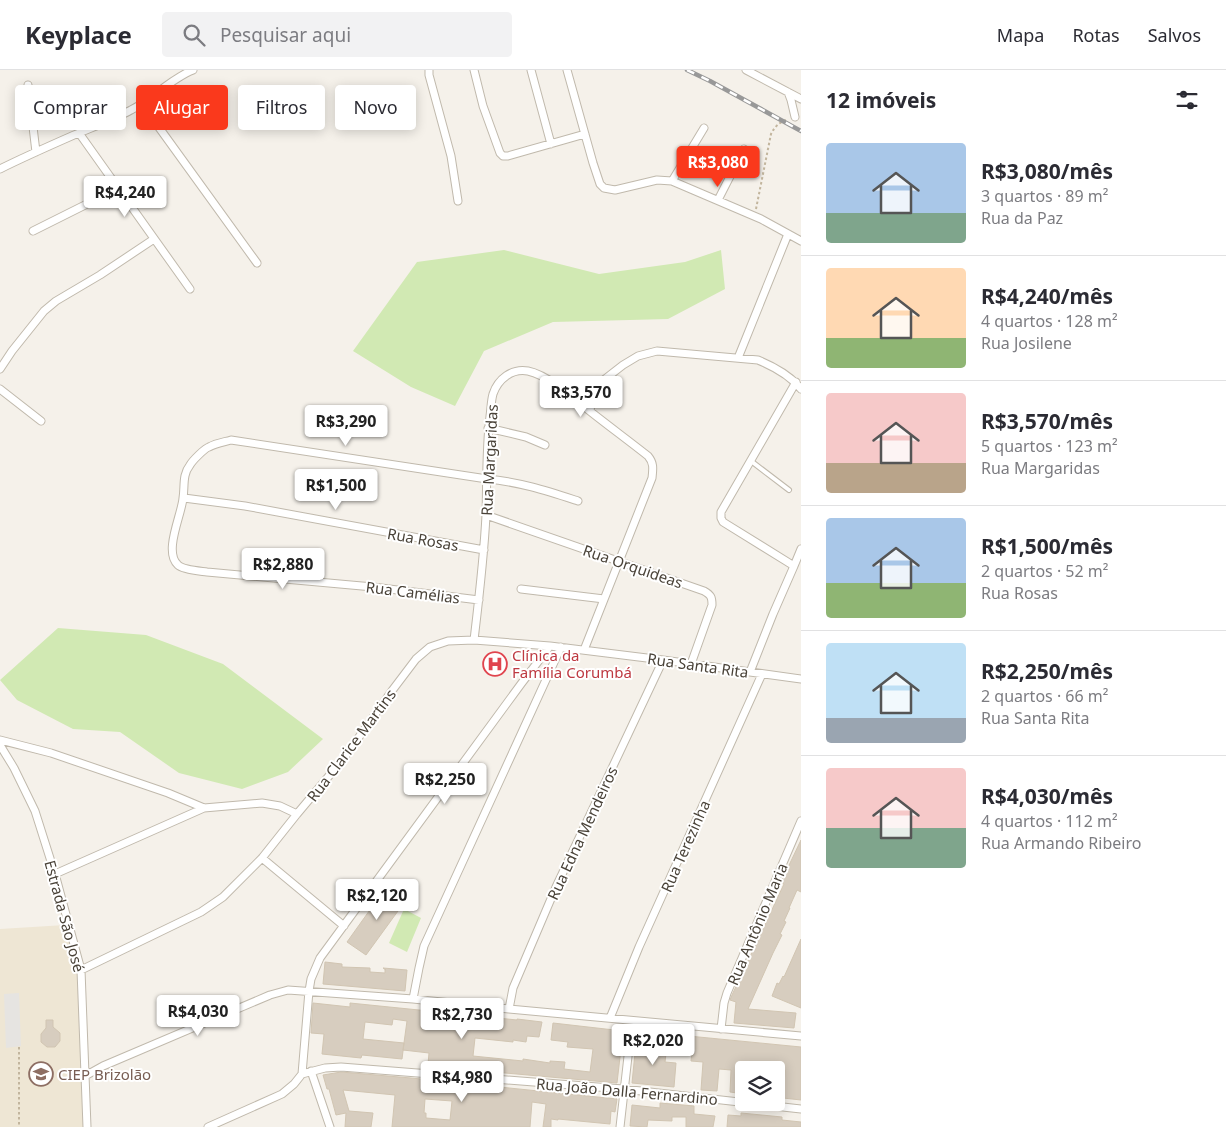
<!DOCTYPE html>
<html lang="pt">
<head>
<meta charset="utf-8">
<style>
  :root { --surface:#fff; --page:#f2f2f3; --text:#2b2b33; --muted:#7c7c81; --line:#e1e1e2; --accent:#fa391c }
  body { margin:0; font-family:"Noto Sans",sans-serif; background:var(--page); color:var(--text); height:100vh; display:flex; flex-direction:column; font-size:19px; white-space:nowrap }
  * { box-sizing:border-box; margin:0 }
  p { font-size:16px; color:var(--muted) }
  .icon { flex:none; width:28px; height:28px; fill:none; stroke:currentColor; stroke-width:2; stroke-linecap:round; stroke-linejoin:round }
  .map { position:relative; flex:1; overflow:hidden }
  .side { display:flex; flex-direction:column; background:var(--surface); width:425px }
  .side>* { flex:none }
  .banner { position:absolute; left:15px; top:15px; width:475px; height:45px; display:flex; gap:10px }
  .fabs { position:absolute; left:735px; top:991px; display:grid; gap:10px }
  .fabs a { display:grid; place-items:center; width:50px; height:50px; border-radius:5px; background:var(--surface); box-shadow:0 2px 12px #0003; font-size:25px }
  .price { position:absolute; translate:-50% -42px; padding:0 11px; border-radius:5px; background:#fff; color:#222; font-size:16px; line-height:32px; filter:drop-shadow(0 1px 2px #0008) }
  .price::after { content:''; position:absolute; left:50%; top:30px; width:15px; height:11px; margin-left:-8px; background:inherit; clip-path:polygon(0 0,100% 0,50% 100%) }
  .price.on { background:var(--accent); color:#fff }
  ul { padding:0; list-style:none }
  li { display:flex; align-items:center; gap:15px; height:125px; padding:0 25px }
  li+li { border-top:1px solid var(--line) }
  li span { display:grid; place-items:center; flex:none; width:140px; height:100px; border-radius:5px; color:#555 }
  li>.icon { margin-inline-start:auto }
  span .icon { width:60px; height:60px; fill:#fffc; stroke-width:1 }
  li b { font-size:21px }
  h2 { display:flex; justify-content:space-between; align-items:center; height:60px; padding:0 25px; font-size:21px }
  .chip { padding:0 18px; border-radius:5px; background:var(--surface); box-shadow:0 2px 12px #0003; font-size:18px; line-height:45px }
  .chip.on { background:var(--accent); color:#fff }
  header { display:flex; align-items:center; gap:30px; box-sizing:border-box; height:70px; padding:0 25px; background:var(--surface); border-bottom:1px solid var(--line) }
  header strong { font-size:24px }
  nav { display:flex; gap:28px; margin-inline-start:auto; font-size:18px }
  .search { width:350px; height:45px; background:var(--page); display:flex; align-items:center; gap:12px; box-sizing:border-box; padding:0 18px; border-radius:5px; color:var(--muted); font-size:19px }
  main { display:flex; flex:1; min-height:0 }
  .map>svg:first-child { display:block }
</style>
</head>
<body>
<header>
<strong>Keyplace</strong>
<div class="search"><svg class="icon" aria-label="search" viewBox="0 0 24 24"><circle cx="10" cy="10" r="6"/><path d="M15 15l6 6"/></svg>Pesquisar aqui</div>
<nav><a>Mapa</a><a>Rotas</a><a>Salvos</a></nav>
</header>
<main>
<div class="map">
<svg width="801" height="1057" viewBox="0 0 801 1057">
  <rect width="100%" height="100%" fill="#f5f1ea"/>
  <path fill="#eee6d4" d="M65,855l13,50 6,152h-84v-198z"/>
  <path fill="#d1e9b3" d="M504,180l95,24 86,-12 36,-12 4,39 -57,30 -115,3 -69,29 -29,55 -44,-19 -58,-36 64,-89z
    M58,558l88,7 77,29 100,75 -35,33 -46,17 -63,-16 -59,-41 -47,-3 -56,-29 -17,-20z
    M404,839l17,9 -14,34 -18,-9z"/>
  <path fill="#e6e4e1" d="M19,923l2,53 -15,2 -2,-54z"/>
  <path fill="#d7cdbf" stroke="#d1c5b2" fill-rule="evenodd" d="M801,770v52l-4,-2 -8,18h1l-6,13 2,1 -6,12 2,1 -9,18 -25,56 48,4 -2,15 -60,-5 2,-21 -6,-2 2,-5 52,-111 -3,-2z
    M387,816l19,14 -40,55 -19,-13z
    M801,869v69l-29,-12 5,-13 2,1 4,-8 1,1z
    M325,892l17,2v3l28,1v4l15,1v-4l1,1 -3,-2 24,2 -2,21 -82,-7z
    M313,933l37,4v-4l167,17v-1l25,3 -3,15 -12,-1 -1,6 -13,-2v2l-38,-4 -2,18 50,5v-2l27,4v-2l15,1 -1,7 26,3 3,-23 -26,-2 1,-5 -17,-2 2,-17 70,8 -6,52 -134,-12v-1l-55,-6 1,-11 -26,-3 4,-29 -14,-2 -1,6 -27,-3 -2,17 41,4 -2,16 -40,-4 -1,3 -39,-4 2,-20 -13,-1z
    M46,950h7v7l7,6v8l-5,6h-8l-6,-5v-8l5,-6z
    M668,964l133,13v53l-18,-2 2,-28h-41v24l-14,-2 1,-22 -12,-1 -2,22 -16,-1 2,-28 -12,-1 1,-10 -6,-1v-3l-19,-2z
    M636,973l31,2 -2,17 11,1 -2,24 -42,-4z
    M341,1002l70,6 206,21 -2,13 -4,-1 -1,13 -52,-5v1l-7,-1v8h-8l3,-23 -14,-2 -2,25h-138l3,-32 -52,-5 6,21 24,2 -2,14h-26l1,-14 -10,2 -7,-26h-2l-4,-14zM425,1029l27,2 -2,19 -24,-2v-5h-2z
    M660,1033l34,3v8l21,2 -2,11h-27v-10h-14v4l-24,-1 -1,7 -17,-1 2,-21 28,3z
    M741,1043l41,4v3l19,2v5h-74l1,-12 13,1z"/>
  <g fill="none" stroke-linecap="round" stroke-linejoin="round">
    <g stroke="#c0b9ac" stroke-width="6">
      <path id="service" d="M751,391l38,29"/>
    </g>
    <g stroke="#c0b9ac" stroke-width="9">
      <path id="minor" d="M429,0v5l22,81 7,45
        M474,0l9,36 17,47 3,3h5l77,-22
        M531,0l20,74
        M567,0l26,93 7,21 4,4 11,2 42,-10 15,1 89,38 40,22
        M746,0l55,29
        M28,15l8,67
        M788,22l3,8 4,17
        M142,34l115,159
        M79,63l111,156
        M0,99c24,-12 49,-23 74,-34 19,-8 39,-15 57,-25 22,-11 39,-31 62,-40
        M672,111l32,-53
        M718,130l26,-51
        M33,161l84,-42
        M738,288l50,-124
        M0,299l12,-18 32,-40 12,-10 44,-26 54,-36
        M0,319l41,32
        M578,330l45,-35 15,-9 19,-5 101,9c17,7 32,15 43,29
        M590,341l3,-22
        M488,358l38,9 19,8
        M184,428l61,8 239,44
        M486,445l218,76c7,4 8,6 8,14l-21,59
        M794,496l7,-17
        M521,519l83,10
        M479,530l-106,-13 -166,-15c-7,-1 -24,-2 -29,-7 -15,-13 4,-51 5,-67 2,-12 -1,-23 7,-33 2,-4 15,-17 19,-18 7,-4 15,-5 22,-7l256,39c33,3 60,12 91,22
        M474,570c5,-42 10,-83 12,-125 1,-33 0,-66 4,-99 1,-7 1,-15 3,-22 5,-15 19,-26 35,-23 20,4 47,28 63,41 19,15 38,29 57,44 6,7 5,13 4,22l-68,172
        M750,602l23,-58 21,-48 -71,-44 -2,-4v-6l75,-130
        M0,670l51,13 117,40 36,15 58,-5 18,3 17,8
        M0,675l14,23 21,43 20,63 26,96 6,157
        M262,788l82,68
        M55,804l149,-66
        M81,900l120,-58 22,-15 39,-39 35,-44 47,-56 47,-66 25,-33 14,-12 18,-6 26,-1 76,6
        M413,929l6,-31 5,-22 137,-299
        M509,939l4,-21 43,-101 107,-227
        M610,948l29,-71 123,-273
        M721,959l3,-26 3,-10 74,-172
        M311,1001l19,56
        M302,1004l23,-6 16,-1 282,22 178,20
        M85,1006l18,-10 167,-71 18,-5 125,9 96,10 292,27
        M208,1057l74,-33 12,-10 8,-10 7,-83 2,-12 9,-21 201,-274 29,-38 113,14 138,19
        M620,1057l12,-106"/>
    </g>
    <path stroke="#c2b59d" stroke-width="2" stroke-dasharray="2.5 2.5" stroke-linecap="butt" d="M756,139l15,-75c4,-8 9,-12 17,-15
      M19,977v80"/>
    <use href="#service" stroke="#fff" stroke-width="4"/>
    <use href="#minor" stroke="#fff" stroke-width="7"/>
    <g stroke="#989898" stroke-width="4.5">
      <path id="rail" d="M687,0l23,11 91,50"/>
    </g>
    <use href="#rail" stroke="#fff" stroke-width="2.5" stroke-dasharray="8" stroke-linecap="butt"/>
  </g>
  <defs>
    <g id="hospital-ring" transform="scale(1.25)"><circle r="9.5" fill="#fff" stroke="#e0444e" stroke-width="1.5"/><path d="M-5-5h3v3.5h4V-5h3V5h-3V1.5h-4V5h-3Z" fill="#e0444e"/></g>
    <g id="school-ring" transform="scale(1.25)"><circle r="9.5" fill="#fff" stroke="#8d6e63" stroke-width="1.5"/><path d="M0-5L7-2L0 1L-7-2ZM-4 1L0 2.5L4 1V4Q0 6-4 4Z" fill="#8d6e63"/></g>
  </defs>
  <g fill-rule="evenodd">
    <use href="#hospital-ring" x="495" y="594"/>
    <use href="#school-ring" x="41" y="1004"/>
  </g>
  <g text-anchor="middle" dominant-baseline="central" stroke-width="4" stroke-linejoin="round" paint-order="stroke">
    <g font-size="15" fill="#494238" stroke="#fff">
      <text transform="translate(489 390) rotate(-87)">Rua Margaridas</text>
      <text transform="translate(423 469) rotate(10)">Rua Rosas</text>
      <text transform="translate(633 496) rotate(19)">Rua Orquideas</text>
      <text transform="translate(413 522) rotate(7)">Rua Camélias</text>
      <text transform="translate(698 595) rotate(8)">Rua Santa Rita</text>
      <text transform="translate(351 675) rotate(-53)">Rua Clarice Martins</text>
      <text transform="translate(582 763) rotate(-65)">Rua Edna Mendeiros</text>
      <text transform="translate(685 776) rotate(-66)">Rua Terezinha</text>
      <text transform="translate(65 846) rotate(75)">Estrada São José</text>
      <text transform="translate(757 854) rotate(-67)">Rua Antônio Maria</text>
      <text transform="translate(627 1021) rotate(5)">Rua João Dalla Fernardino</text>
    </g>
    <g font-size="15" fill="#be3a42" stroke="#fff" text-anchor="start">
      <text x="512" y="585">Clínica da<tspan x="512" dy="17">Família Corumbá</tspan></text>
    </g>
    <g font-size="15" fill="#785e54" stroke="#fff" text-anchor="start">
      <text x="58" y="1004">CIEP Brizolão</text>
    </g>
  </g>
</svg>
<div class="fabs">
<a><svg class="icon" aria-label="layers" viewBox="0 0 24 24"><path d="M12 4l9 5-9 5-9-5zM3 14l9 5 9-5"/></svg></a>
</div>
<b class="price on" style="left:718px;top:118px">R$3,080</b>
<b class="price" style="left:125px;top:148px">R$4,240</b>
<b class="price" style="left:581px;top:348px">R$3,570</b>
<b class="price" style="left:346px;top:377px">R$3,290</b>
<b class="price" style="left:336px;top:441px">R$1,500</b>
<b class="price" style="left:283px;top:520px">R$2,880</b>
<b class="price" style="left:445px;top:735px">R$2,250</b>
<b class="price" style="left:377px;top:851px">R$2,120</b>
<b class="price" style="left:198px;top:967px">R$4,030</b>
<b class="price" style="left:462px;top:970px">R$2,730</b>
<b class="price" style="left:653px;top:996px">R$2,020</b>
<b class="price" style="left:462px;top:1033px">R$4,980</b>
<div class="banner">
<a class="chip">Comprar</a>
<a class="chip on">Alugar</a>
<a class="chip">Filtros</a>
<a class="chip">Novo</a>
</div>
</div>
<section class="side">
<h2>12 imóveis<svg class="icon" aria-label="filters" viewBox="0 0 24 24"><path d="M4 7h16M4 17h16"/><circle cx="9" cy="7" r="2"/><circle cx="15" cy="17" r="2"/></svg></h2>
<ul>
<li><span style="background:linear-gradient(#a9c7e8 70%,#7fa58c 0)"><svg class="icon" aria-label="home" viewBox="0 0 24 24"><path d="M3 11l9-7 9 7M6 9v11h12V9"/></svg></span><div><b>R$3,080/mês</b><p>3 quartos · 89 m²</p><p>Rua da Paz</p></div></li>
<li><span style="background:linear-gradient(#ffd9b3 70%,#8fb573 0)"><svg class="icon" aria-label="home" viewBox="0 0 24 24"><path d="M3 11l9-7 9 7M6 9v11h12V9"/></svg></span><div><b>R$4,240/mês</b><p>4 quartos · 128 m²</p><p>Rua Josilene</p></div></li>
<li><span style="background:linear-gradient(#f6c9c9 70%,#b9a48a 0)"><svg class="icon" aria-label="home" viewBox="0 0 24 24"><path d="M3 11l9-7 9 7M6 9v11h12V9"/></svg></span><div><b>R$3,570/mês</b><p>5 quartos · 123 m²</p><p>Rua Margaridas</p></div></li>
<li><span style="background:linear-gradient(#a9c7e8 65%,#8fb573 0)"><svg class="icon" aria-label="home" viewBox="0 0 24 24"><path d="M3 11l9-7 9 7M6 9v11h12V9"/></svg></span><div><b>R$1,500/mês</b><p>2 quartos · 52 m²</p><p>Rua Rosas</p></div></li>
<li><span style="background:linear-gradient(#bfe0f5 75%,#9aa5b1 0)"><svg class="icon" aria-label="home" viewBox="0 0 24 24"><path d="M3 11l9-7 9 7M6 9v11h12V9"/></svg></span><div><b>R$2,250/mês</b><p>2 quartos · 66 m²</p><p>Rua Santa Rita</p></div></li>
<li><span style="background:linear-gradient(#f6c9c9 60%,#7fa58c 0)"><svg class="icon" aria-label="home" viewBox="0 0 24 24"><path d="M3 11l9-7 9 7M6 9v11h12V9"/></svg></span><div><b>R$4,030/mês</b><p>4 quartos · 112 m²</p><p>Rua Armando Ribeiro</p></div></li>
</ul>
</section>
</main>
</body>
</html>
